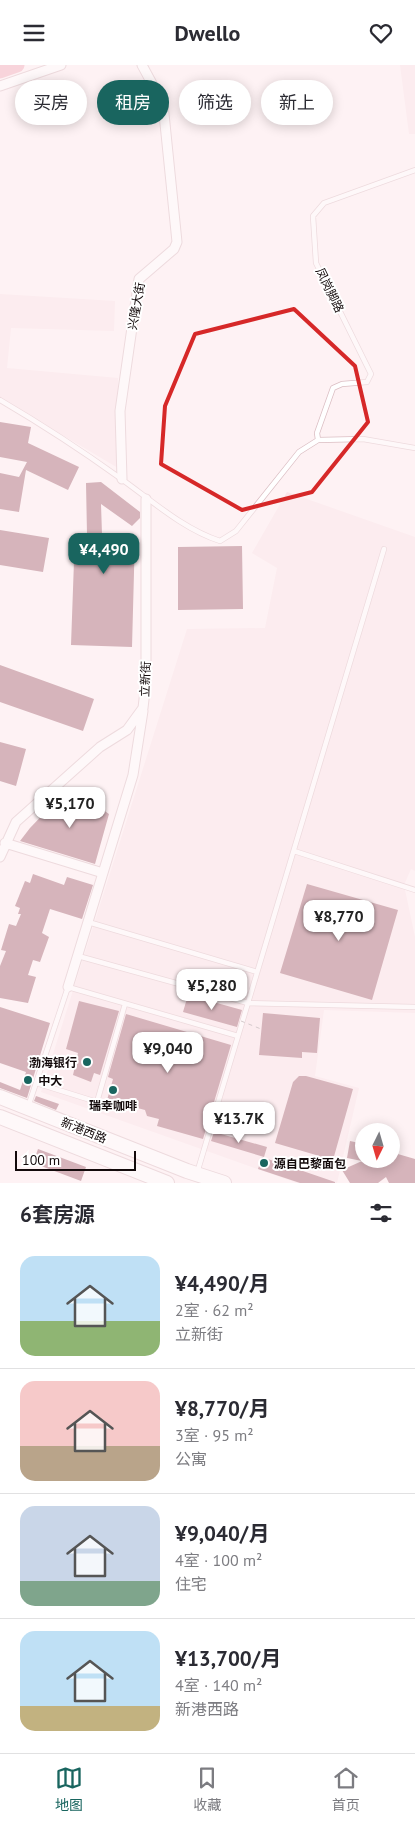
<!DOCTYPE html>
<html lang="zh">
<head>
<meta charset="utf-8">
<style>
  :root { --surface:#fff; --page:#f2f2f3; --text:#2b2b33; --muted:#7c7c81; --line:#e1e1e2; --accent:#19655f }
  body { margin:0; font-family:"PT Sans","Noto Sans SC",sans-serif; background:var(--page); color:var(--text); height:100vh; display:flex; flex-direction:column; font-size:19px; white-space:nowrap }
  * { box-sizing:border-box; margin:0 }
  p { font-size:16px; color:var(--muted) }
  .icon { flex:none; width:28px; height:28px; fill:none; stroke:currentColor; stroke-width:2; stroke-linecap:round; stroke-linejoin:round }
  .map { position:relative; height:1118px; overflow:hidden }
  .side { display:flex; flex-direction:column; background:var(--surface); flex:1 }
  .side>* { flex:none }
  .hud { position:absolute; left:15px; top:15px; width:385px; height:45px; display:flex; gap:10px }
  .needle { width:32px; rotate:185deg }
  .controls { position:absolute; left:355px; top:1058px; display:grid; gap:10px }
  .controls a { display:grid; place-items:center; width:45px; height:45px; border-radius:50%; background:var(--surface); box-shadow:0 2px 12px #0003; font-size:25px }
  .scale { position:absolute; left:15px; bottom:12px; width:121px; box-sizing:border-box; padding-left:5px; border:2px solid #130a0b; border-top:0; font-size:14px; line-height:18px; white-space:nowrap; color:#130a0b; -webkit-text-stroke:4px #fff; paint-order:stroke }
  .price { position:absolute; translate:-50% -42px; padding:0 11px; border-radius:10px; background:#fff; color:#222; font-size:16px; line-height:32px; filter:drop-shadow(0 1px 2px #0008) }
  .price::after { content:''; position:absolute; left:50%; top:30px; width:15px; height:11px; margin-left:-8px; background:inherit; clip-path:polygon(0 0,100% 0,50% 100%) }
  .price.on { background:var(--accent); color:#fff }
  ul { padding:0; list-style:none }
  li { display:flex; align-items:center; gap:15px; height:125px; padding:0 20px }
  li+li { border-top:1px solid var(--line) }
  li span { display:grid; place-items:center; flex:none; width:140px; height:100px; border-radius:15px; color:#555 }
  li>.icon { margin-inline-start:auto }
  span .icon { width:60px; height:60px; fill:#fffc; stroke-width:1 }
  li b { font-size:21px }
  h2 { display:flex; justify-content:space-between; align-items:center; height:60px; padding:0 20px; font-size:21px }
  .chip { padding:0 18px; border-radius:22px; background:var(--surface); box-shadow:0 2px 12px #0003; font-size:18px; line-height:45px }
  .chip.on { background:var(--accent); color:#fff }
  header { display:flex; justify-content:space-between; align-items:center; height:65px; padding:0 20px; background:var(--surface); font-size:22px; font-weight:700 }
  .tab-bar { display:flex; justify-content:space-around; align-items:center; height:70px; border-top:1px solid var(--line); background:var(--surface); font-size:14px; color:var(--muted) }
  .tab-bar a { display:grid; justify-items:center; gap:2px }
  .tab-bar .on { color:var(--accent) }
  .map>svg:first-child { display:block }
</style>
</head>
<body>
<header><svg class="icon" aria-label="menu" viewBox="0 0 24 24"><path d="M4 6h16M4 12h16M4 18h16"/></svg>Dwello<svg class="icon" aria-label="heart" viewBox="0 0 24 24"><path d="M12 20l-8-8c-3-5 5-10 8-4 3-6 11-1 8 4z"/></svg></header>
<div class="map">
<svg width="415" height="1118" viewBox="0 0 415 1118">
  <rect width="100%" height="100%" fill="#fef2f4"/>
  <path fill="#fbe4e8" d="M400,0h15v69h-6z
    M0,229l115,7 -1,30 -103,-3 -4,40 111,10v90l-118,-70z
    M287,427l128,45v334l-4,-2 -7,16 11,52v76l-91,-3 -9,66 44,12 -22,95h-40l-256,-91 146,-463 78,-1 12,-60 -25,-15z"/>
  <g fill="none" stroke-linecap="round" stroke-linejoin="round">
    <path stroke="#f2b0bc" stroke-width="15" d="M0,6l17,-6"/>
  </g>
  <path fill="#a66975" d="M0,357l31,5 -3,16 51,24 -11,23 -42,-20 -7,42 -19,-3v-36l19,4 8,-15 -27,-5z
    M101,417l39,30v6l-8,8 -31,-22 1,30 33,1 -3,112 -61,-2 4,-112 12,1 -1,-51z
    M0,465l49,8 -6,34 -43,-7z
    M242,481l1,63 -65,1v-63z
    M0,600l94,34 -11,32 -83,-29z
    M0,677l26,7 -10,37 -16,-5z
    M74,729l16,7 19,13 -14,50 -75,-23 10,-13 24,-25z
    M33,809l31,11 3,-8 26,8 -11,34 -32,-10 -8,24 7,4 -9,25 -7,-2 -5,15 8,2 -8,26 -28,-5v-32l6,-15 -5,-1 8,-26 7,2 5,-12h-3l2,-6 -5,-2 10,-25 5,2z
    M307,819l91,26 -26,90 -92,-27z
    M188,930l54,15 -5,17 -54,-15z
    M79,936l40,10 -19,64 -6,-2 -3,9 -18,-7 5,-22 -12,-4z
    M0,942l50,16 -23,75 -27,-10v-6l20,8 6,-18 -26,-9z
    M263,948l57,5 -3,35 -15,-1v6l-43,-3z
    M126,949l105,31 -28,94 -46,-13 2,-7 -12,-3 -2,-6 -38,-10 6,-21 -5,-2z
    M299,1011h7l47,13 -20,71 -58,-17 18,-61z
    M36,1031l23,8 -3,6 -22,-9z
    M214,1067l53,15 -3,10 -53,-16z
    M350,1076l14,3v17l27,-2v-7l24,7v24h-26l-3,-6 -8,6h-28l-8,-13 20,-9 -15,-3z
    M38,1084l48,18 -5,14 -48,-18z
    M262,1092l73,25v1h-35l-42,-14z"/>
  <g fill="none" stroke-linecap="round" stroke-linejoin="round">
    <g stroke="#dbbec3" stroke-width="6">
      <path id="service" d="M0,335c41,24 81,50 120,78 31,22 63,51 100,63l16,-10 63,-79 19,-12 45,-1 52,9
        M318,375l-1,-7 16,-45 9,-4 25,-2 4,-8 -55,-111 -3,-47 11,-13 91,-33
        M294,786l121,39
        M88,857l169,50
        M78,891l170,47 167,4
        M36,1018l61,19 28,-98
        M28,1042l40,-120 170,49
        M197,1108l187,-624"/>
    </g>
    <g stroke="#dbbec3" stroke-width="11">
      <path id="minor" d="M0,21l61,-21
        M122,414l-2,-68 19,-132 35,-30 3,-7 -14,-138 -21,-39
        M5,778l98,30
        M0,792l16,-35 84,-75 27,-17 16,-22 3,-26v-183
        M68,922l65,-212 10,-64"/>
    </g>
    <g stroke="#dbbec3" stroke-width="16">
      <path id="primary" d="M0,1032l187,74 37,12
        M0,1052l167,66"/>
    </g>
    <use href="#service" stroke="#fff" stroke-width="4.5"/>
    <use href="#minor" stroke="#fff" stroke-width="9"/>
    <use href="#primary" stroke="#fff" stroke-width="14"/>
    <path stroke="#a3989a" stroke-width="1" stroke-dasharray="4 4" stroke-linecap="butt" d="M241,956l20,8"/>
  </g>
  <path d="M0 0H415V1118H0ZM294,244l61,57 13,56 -56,70 -70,18 -81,-46 4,-58 30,-72z" fill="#fef2f4" fill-opacity=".55" fill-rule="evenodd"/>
  <path fill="none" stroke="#d62828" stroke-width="4" stroke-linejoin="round" d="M294,244l61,57 13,56 -56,70 -70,18 -81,-46 4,-58 30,-72z"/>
  <g fill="#19655f" stroke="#fff" stroke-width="2">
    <circle cx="87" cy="997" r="5"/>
    <circle cx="28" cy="1015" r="5"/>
    <circle cx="113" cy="1025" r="5"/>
    <circle cx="264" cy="1098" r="5"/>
  </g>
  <g text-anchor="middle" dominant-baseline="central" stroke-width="4" stroke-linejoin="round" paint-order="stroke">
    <g font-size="12" fill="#130a0b" stroke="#fff">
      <text transform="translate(330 225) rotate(64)">凤岗脚路</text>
      <text transform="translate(136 241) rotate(-80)">兴隆大街</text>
      <text transform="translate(145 614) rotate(-88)">立新街</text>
      <text transform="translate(84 1065) rotate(22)">新港西路</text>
    </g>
    <g font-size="12" font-weight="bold" fill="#130a0b" stroke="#fff" text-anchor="start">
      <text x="77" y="997" text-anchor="end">渤海银行</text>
      <text x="38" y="1015">中大</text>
      <text x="113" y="1040" text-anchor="middle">瑞幸咖啡</text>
      <text x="274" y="1098">源自巴黎面包</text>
    </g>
  </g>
</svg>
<div class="controls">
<a><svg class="needle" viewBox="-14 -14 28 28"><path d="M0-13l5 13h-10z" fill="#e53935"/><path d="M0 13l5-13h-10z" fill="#7c7c81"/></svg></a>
</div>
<div class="scale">100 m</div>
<b class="price on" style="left:104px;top:510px">¥4,490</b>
<b class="price" style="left:70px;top:764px">¥5,170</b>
<b class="price" style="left:339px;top:877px">¥8,770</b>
<b class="price" style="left:212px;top:946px">¥5,280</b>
<b class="price" style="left:168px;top:1009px">¥9,040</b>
<b class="price" style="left:239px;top:1079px">¥13.7K</b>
<div class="hud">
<a class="chip">买房</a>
<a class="chip on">租房</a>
<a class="chip">筛选</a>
<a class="chip">新上</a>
</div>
</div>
<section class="side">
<h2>6套房源<svg class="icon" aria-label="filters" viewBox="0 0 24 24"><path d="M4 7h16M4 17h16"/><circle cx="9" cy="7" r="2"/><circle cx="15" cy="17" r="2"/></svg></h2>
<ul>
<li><span style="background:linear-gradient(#bfe0f5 65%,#8fb573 0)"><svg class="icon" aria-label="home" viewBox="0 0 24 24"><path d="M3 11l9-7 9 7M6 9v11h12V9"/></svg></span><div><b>¥4,490/月</b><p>2室 · 62 m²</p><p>立新街</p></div></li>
<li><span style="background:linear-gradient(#f6c9c9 65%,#b9a48a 0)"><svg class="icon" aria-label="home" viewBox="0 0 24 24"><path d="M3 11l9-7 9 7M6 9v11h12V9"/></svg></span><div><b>¥8,770/月</b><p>3室 · 95 m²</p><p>公寓</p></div></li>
<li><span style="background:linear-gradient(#c9d6e8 75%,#7fa58c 0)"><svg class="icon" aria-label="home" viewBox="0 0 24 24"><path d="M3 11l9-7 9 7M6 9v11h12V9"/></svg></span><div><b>¥9,040/月</b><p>4室 · 100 m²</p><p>住宅</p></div></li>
<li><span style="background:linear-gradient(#bfe0f5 75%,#c2b280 0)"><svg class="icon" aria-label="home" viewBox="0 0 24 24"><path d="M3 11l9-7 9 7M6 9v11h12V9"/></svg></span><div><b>¥13,700/月</b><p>4室 · 140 m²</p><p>新港西路</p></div></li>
</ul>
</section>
<nav class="tab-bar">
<a class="on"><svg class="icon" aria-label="map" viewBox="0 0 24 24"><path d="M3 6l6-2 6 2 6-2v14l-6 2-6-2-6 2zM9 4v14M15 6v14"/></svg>地图</a>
<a><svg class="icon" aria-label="saved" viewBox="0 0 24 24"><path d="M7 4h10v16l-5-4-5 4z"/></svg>收藏</a>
<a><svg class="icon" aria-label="home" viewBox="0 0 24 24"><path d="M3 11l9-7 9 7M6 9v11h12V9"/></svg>首页</a>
</nav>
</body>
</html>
